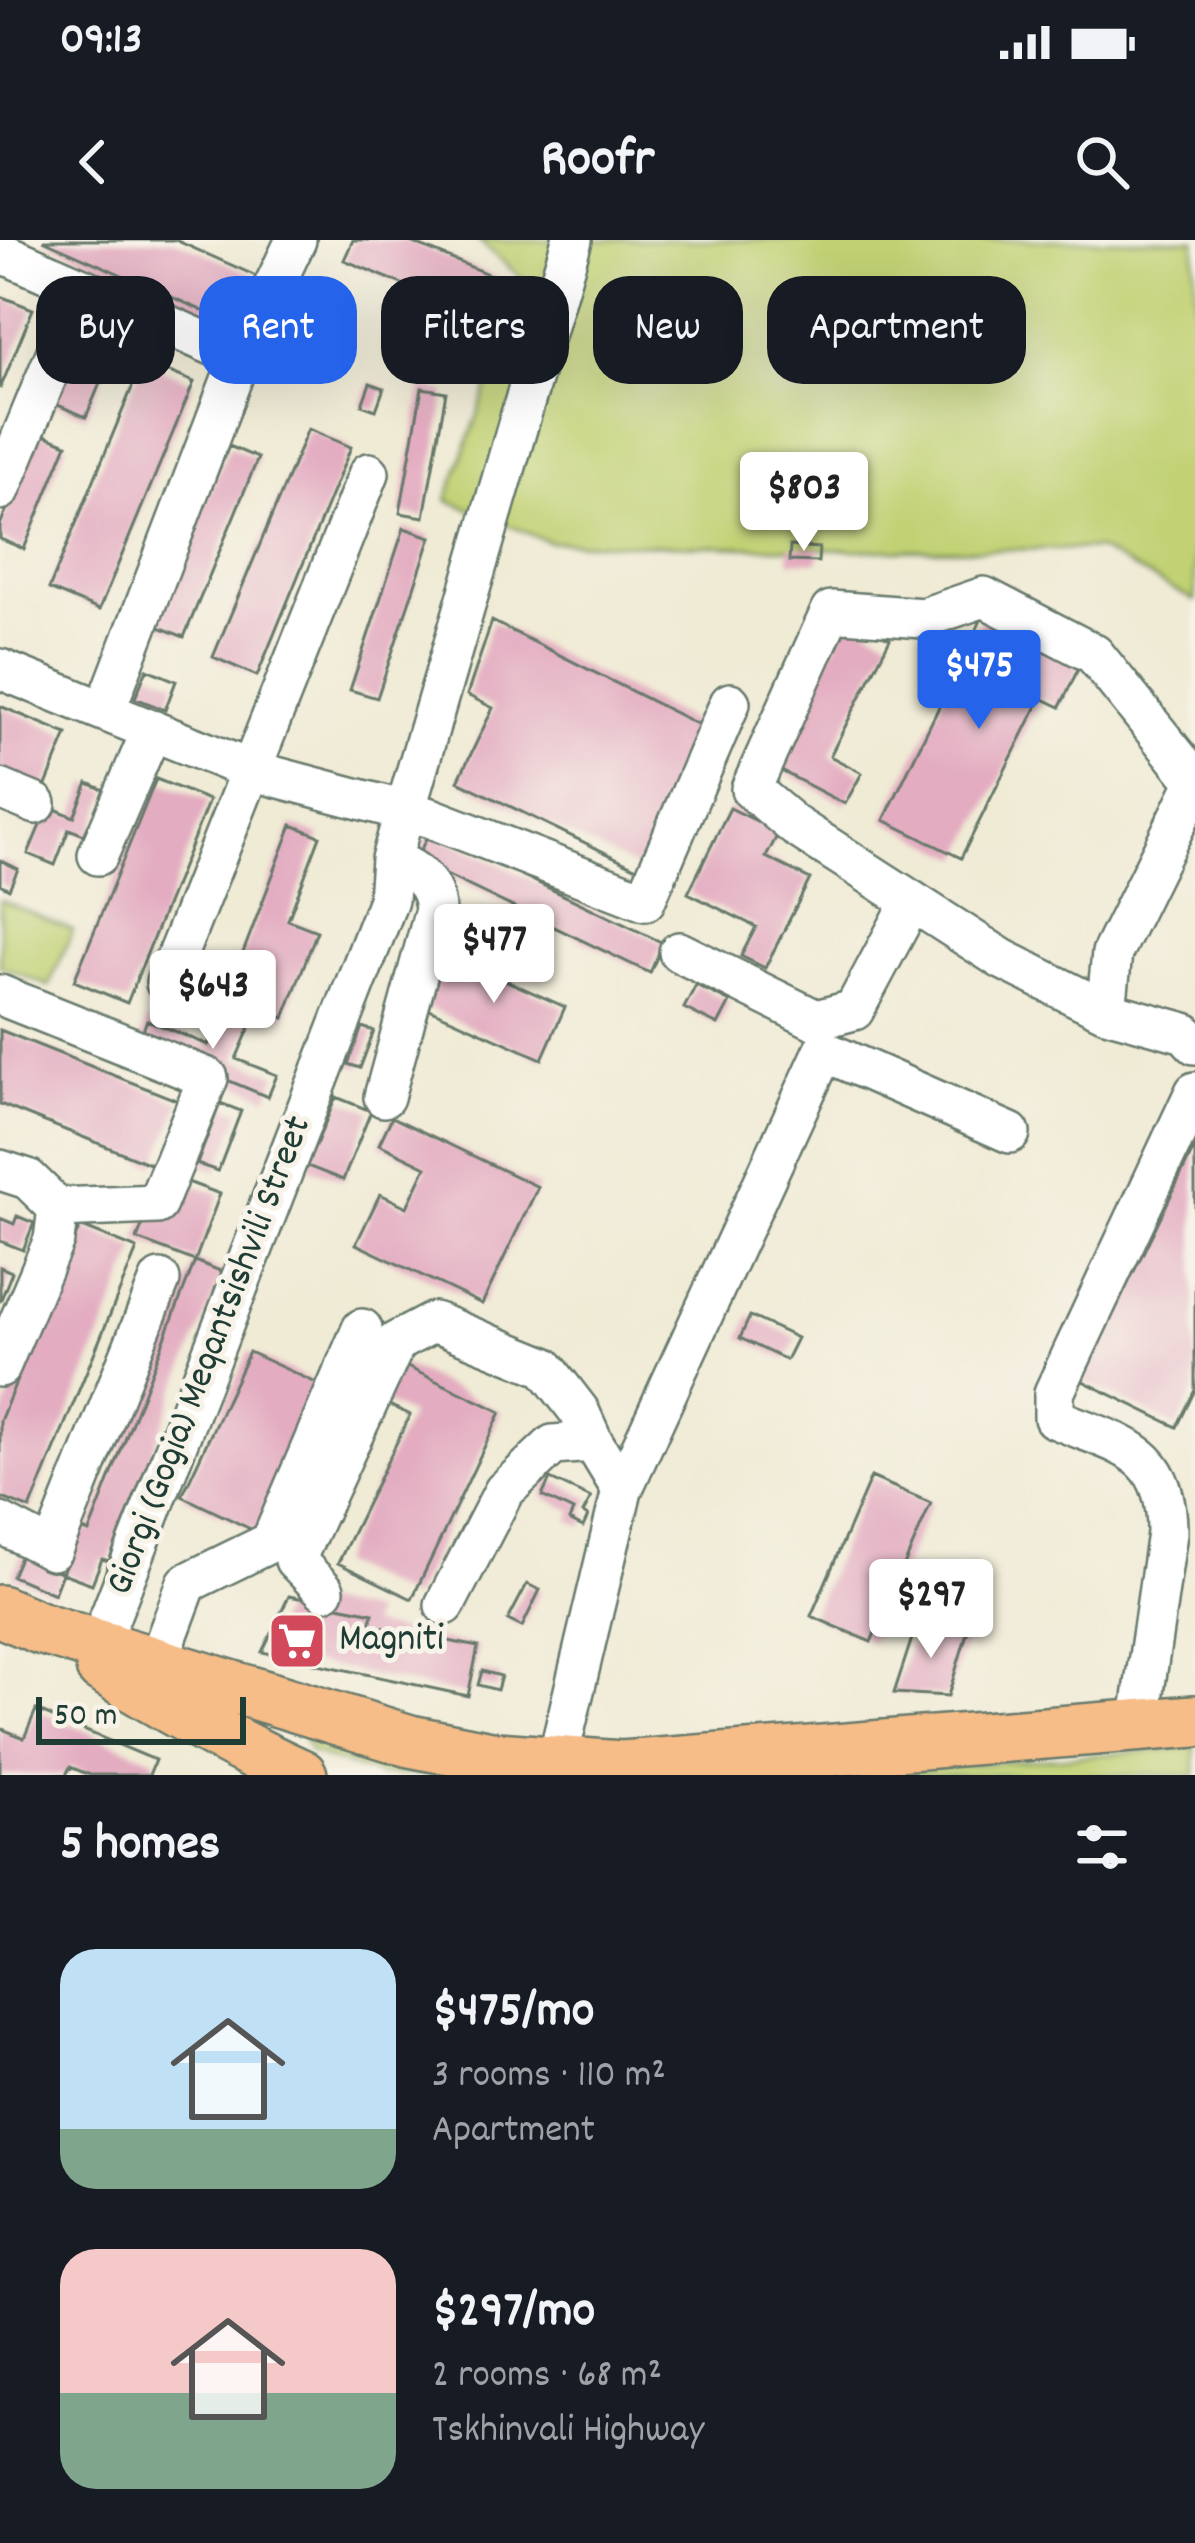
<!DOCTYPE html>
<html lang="en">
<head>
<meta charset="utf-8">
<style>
  :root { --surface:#171b24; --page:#242831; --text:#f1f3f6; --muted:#9ea1a6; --accent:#2563eb }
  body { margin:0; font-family:Dekko,sans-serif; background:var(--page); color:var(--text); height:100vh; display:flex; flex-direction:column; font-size:45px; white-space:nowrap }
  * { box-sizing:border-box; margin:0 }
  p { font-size:39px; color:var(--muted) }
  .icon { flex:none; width:66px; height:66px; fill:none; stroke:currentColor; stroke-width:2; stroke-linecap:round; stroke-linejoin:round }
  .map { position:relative; height:1535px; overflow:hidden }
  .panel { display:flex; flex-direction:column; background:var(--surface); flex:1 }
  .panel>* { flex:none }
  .hud { position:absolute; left:36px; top:36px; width:1125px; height:108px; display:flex; gap:24px }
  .scale { position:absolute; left:36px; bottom:30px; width:210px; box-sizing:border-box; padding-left:12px; border:6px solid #1f3d34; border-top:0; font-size:33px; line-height:42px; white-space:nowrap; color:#1f3d34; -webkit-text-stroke:9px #f7f3e8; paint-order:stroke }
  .price { position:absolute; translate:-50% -102px; padding:0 27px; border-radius:12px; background:#fff; color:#222; font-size:39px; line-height:78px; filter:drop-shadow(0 3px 6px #0008) }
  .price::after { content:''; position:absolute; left:50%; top:72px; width:36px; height:27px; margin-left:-18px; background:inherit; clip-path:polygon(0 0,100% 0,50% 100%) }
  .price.selected { background:var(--accent); color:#fff }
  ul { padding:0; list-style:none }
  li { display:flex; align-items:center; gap:36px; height:300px; padding:0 60px }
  li span { display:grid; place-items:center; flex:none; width:336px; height:240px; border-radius:36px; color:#555 }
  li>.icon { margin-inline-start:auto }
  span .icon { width:144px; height:144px; fill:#fffc; stroke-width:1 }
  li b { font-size:51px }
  h2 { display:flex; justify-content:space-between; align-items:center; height:144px; padding:0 60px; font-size:51px }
  .pill { padding:0 42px; border-radius:36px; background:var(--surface); box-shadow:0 12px 48px #0002; font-size:42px; line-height:108px }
  .pill.selected { background:var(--accent); color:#fff }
  .status { display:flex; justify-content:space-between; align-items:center; height:84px; padding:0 60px; background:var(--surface); direction:ltr }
  .status svg { height:33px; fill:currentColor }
  header { display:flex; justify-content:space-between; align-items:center; height:156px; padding:0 60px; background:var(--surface); font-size:54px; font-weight:800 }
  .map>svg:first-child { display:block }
</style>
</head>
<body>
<div class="status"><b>09:13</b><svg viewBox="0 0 49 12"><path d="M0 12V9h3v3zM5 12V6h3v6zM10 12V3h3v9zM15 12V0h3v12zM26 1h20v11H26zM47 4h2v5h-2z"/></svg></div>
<header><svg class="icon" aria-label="back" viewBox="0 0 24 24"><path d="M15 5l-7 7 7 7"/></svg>Roofr<svg class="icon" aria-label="search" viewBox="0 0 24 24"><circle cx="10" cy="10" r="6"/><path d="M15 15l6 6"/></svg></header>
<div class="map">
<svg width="1195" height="1535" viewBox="0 0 1195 1535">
  <rect width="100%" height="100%" fill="#f7f3e8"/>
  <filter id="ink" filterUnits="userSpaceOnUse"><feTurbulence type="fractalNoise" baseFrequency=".00833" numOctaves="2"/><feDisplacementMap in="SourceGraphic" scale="24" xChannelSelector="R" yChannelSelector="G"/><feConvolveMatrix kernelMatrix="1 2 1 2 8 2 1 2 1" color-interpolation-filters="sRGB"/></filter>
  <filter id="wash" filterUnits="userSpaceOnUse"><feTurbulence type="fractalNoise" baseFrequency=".004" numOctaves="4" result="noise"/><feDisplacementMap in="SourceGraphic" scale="48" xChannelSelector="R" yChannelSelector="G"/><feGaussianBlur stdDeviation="2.7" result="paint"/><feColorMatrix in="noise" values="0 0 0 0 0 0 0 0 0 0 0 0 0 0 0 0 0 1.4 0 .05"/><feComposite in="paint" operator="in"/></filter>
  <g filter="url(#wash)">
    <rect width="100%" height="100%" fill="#f0ebd5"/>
    <path fill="#c1d173" stroke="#708754" stroke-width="3" d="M478,0h717v361l-98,-52 -236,1 -312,-8 -102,-42 79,-218z
      M0,660l73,30 -24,56 -49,-20z
      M317,1493l192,42h-130l-68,-22 -7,-13z
      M1195,1507v28h-357z"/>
    <g id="blocks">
      <path fill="#e3acc1" d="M43,0h132l81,36 -21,49z
        M353,0h53l101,42 -16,39 -147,-61z
        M0,56l33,13 -33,80z
        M274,66l20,8 -14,33 -19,-8z
        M79,90l25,11 -9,23 11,5 -20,48 -38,-16z
        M404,107l21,6 -7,25 -22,-7z
        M143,121l51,21 -95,228 -50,-21z
        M370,143l14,5 -8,22 -14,-5z
        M422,148l24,4 -22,125 -24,-4z
        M308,189l43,18 -94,229 -44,-19z
        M39,193l28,11 -43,105 -24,-10v-14z
        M229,206l29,12 -74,179 -30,-12z
        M404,288l27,9 -54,161 -27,-8z
        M790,306l29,2 -1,14 -29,-1z
        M985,372l98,47 -23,48 -19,-9 -80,160 -77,-38z
        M849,378l41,21 -60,117 32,17 -17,31 -73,-38z
        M492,381l215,108 -68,140 -181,-88 35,-73 -26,-13z
        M147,429l29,12 -11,29 -30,-12z
        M0,466l67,28 -23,56 -44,-18z
        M156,539l53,21 -82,203 -53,-22z
        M88,543l21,9 -20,45 -20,-8 -14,36 -27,-11 20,-48 26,11z
        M730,568l49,24 -13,25 44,22 -45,89 -24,-12 15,-29 -68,-34z
        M292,585l28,11 -32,84 29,11 -33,87 -58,-21z
        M430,591l233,112 -13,30 -208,-100 -24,-18z
        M0,620l18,9 -9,20 -9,-5z
        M447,714l118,53 -23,52 -119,-53z
        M696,745l34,17 -12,23 -34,-17z
        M223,770l29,12 -16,37 41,16 -9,22 -130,-54 9,-23 61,25z
        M362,787l12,4 -14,37 -12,-4z
        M0,790l181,72 -26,64 -155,-62z
        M336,857l35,14 -28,69 -36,-14z
        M220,863l21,8 -23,60 -21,-7z
        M392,877l146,70 -56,117 -126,-60 24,-50 27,13 19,-40 -47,-23z
        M1195,906v244l-18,37 -96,-47z
        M174,937l46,17 -25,67 28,11 -114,289 -7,-2 -10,25 -30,-11 17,-44 10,3 106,-271 -58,-22 11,-28z
        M17,976l17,7 -11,27 -23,-9v-23l14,6z
        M80,986l57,23 -107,260 -30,-12v-76z
        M0,1027l12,5 -12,30z
        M750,1076l47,22 -11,22 -46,-22z
        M249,1112l80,37 -68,145 -79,-38z
        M401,1124l100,48 -89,187 -74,-36 72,-148 -27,-13z
        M871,1237l60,26 -60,139 -60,-26z
        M550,1239l41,19 -8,15 5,3 -5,11 -14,-7 4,-9 -31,-15z
        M21,1315l41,18 -8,21 -42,-18z
        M527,1344l13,6 -18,37 -14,-7z
        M289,1356l84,17 -3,12 108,22 -10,49 -206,-44z
        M916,1386l52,4 -20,66 -54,-3z
        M482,1431l19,5 -4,14 -19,-5z
        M36,1470l119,50 -6,15h-59l-20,-8 -4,8h-66v-47l24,10z"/>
    </g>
  </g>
  <g filter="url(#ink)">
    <use href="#blocks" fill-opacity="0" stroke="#687a6c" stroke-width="3"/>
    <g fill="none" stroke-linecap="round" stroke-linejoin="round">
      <g stroke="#687a6c" stroke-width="44">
        <path id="minor" d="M0,12l240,105
          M0,250l83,-202
          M0,429l250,101 181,48 214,83 85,-198
          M105,471l135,-354 56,-117
          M1195,540l-101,-126 -110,-57 -61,21 -92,-7 -80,178 44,37 207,133 104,52 79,22 10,11
          M0,549l36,15
          M98,615l54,-125
          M679,712l137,68 38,-10 58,-109
          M166,743l203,-510
          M0,755l208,83 -51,126 -99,4 -30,-29 -28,-9
          M1106,771l6,-58 83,-168
          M384,857l51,-187c-1,-28 -19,-40 -44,-51
          M0,1127l54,-127 4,-32
          M0,1283l52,27 108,-270
          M324,1350l-29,-30 101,-218 38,-20 111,45 34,44 14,31 29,48
          M445,1365l59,-114 49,-46 40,-3
          M99,1405l289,-745 3,-41 181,-619
          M157,1424l30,-81 84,-41 91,-213
          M1139,1486l28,-193c1,-85 -47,-87 -113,-115v-25l141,-301
          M557,1522l65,-272 202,-439 186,82"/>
      </g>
      <g stroke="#687a6c" stroke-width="56">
        <path id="major" d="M0,1371l40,17 370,113 86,17 126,9 573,-46
          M102,1427c65,40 129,77 199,108"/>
      </g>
      <use href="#minor" stroke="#fff" stroke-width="39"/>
      <use href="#major" stroke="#f7bd88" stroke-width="51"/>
    </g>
  </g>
  <defs>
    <g id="supermarket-square" transform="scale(3)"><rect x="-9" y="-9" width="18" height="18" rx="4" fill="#d1495b" stroke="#f7f3e8"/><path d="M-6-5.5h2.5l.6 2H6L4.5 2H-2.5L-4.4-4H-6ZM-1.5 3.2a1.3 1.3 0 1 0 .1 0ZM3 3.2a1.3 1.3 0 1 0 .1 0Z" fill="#fff"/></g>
  </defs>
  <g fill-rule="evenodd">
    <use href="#supermarket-square" x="297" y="1401"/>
  </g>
  <g text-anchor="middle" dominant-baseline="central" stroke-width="10" stroke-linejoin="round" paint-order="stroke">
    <g font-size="39" fill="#1f3d34" stroke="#f7f3e8">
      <text transform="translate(211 1116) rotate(-69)">Giorgi (Gogia) Meqantsishvili Street</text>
    </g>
    <g font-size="39" fill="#1f3d34" stroke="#f7f3e8" text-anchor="start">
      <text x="339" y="1401">Magniti</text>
    </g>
  </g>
</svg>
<div class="scale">50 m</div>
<b class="price" style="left:804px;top:314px">$803</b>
<b class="price selected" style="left:979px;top:492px">$475</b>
<b class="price" style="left:494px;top:766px">$477</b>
<b class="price" style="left:213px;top:812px">$643</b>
<b class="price" style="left:931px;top:1421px">$297</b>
<div class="hud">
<a class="pill">Buy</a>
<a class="pill selected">Rent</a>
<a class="pill">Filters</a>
<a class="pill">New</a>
<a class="pill">Apartment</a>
</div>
</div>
<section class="panel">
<h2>5 homes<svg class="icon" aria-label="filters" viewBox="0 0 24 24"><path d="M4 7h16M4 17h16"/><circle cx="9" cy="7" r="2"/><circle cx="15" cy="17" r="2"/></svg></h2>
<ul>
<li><span style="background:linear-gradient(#bfe0f5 75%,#7fa58c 0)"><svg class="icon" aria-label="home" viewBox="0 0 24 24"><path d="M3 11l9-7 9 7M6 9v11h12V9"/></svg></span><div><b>$475/mo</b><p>3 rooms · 110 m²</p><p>Apartment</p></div></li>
<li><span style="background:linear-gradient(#f6c9c9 60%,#7fa58c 0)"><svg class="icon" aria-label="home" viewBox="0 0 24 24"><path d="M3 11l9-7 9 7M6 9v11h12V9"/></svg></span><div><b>$297/mo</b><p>2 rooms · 68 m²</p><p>Tskhinvali Highway</p></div></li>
</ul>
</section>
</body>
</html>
